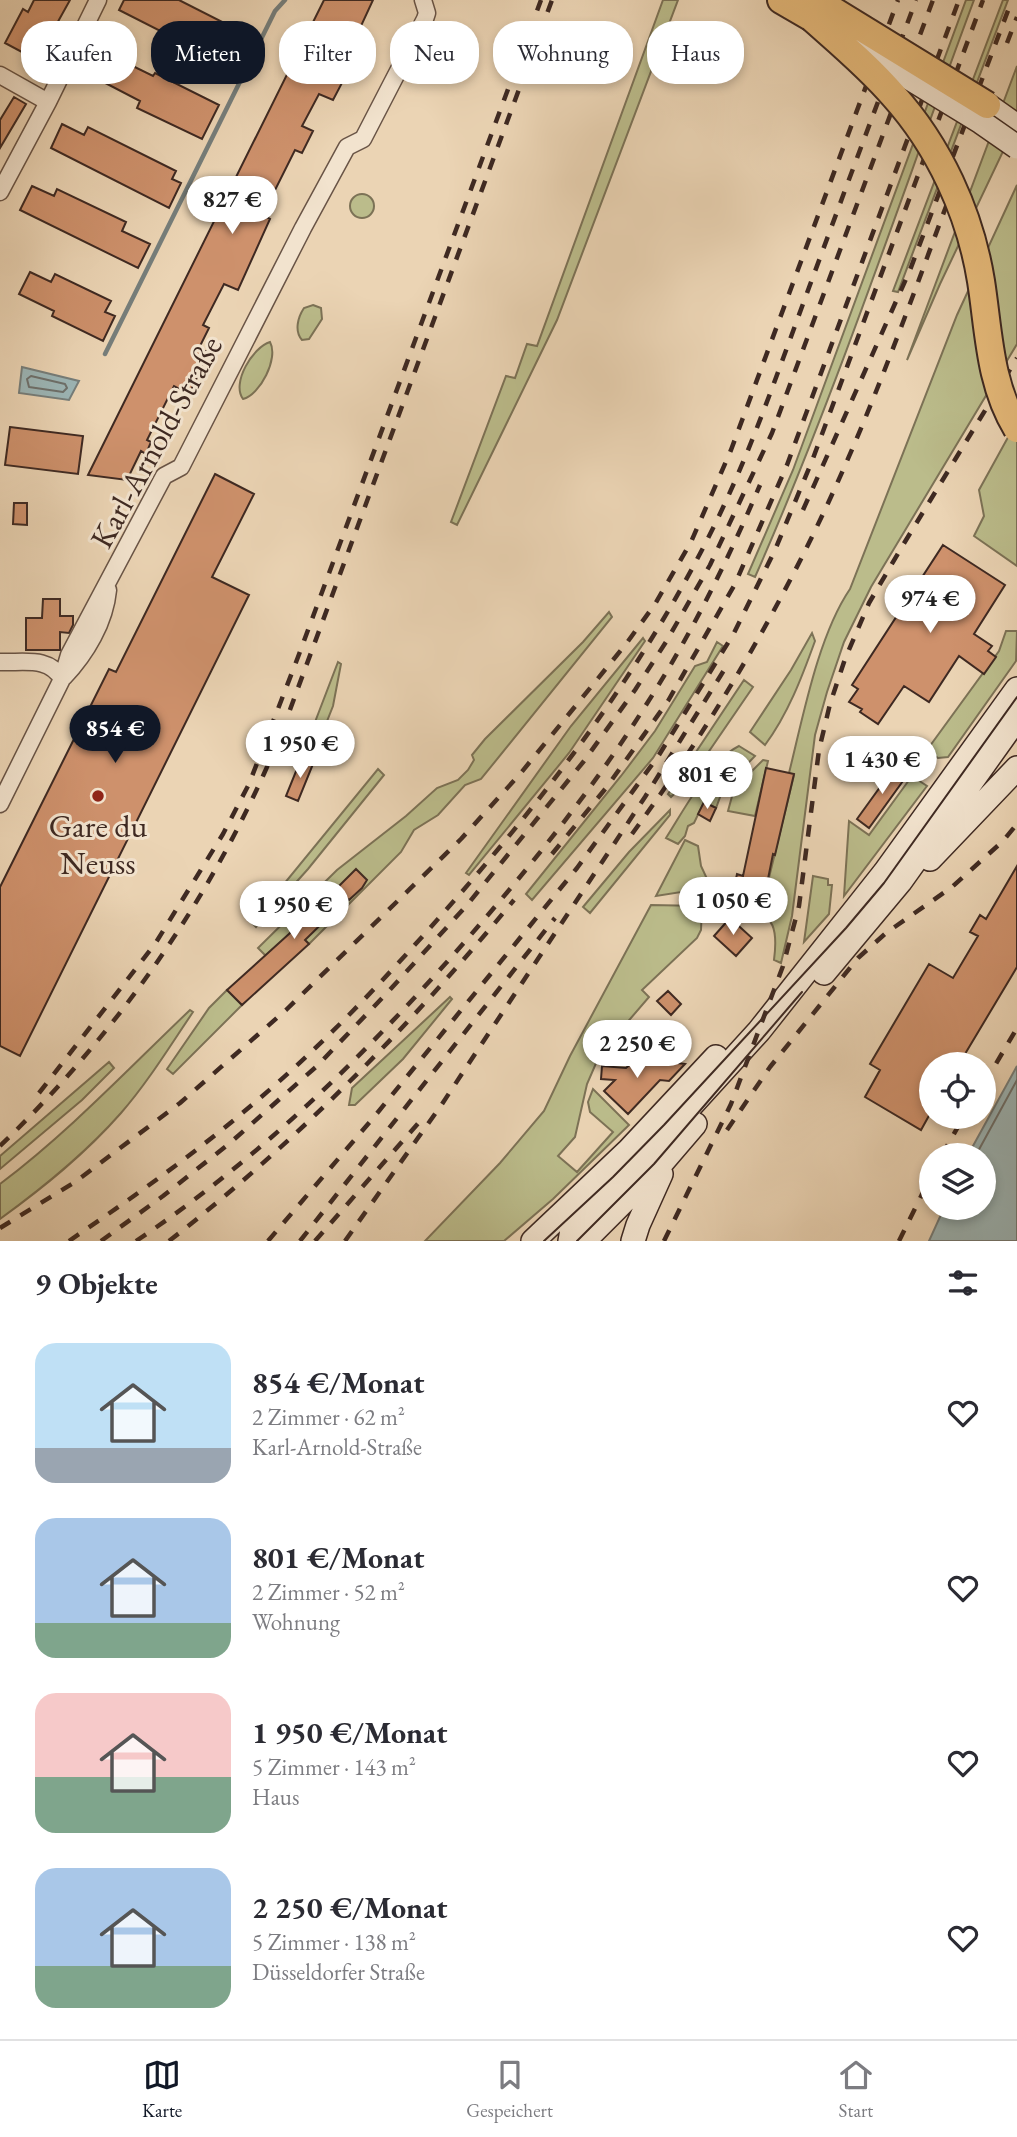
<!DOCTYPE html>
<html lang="de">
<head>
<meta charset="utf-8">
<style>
  :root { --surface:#fff; --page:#f2f2f3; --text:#2b2b33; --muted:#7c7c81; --line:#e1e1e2; --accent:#111827 }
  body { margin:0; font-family:"EB Garamond",serif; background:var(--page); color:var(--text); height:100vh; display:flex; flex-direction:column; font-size:26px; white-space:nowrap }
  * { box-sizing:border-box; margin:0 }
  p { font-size:23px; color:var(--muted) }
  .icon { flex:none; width:38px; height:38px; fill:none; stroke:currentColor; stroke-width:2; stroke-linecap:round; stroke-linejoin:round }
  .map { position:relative; height:1241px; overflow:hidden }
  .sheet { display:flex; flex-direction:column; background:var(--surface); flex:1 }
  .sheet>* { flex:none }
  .banner { position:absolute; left:21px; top:21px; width:976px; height:63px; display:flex; gap:14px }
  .buttons { position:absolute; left:919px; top:1052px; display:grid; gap:14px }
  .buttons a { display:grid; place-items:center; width:77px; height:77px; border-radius:50%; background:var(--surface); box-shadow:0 4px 10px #0003; font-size:35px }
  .price { position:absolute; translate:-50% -60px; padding:0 16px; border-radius:24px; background:#fff; color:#222; font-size:23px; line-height:46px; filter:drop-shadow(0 2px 4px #0008) }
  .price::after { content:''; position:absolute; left:50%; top:42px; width:21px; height:16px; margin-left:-10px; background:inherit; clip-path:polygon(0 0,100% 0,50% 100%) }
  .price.active { background:var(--accent); color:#fff }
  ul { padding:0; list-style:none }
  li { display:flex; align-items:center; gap:21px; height:175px; padding:0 35px }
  li span { display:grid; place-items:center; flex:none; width:196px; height:140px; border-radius:21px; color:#555 }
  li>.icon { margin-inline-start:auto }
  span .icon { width:84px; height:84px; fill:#fffc; stroke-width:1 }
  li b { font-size:30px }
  h2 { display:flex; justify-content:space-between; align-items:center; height:84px; padding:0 35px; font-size:30px }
  .pill { padding:0 24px; border-radius:28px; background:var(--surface); box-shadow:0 4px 10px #0003; font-size:24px; line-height:63px }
  .pill.active { background:var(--accent); color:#fff }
  .menu { display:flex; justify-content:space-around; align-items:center; height:98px; border-top:2px solid var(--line); background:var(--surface); font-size:19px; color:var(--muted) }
  .menu a { display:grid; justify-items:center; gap:4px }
  .menu .active { color:var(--accent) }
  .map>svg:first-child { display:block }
</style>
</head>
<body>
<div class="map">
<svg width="1017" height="1241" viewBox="0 0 1017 1241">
  <rect width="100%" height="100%" fill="#ebd4b4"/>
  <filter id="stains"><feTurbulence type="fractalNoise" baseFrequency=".00286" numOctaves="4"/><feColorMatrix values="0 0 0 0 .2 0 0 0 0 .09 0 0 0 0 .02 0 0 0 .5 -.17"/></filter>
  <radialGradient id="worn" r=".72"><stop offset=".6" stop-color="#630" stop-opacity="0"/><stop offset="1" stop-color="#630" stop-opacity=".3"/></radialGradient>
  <path fill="#bbbc8b" stroke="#7c7256" stroke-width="2" d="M663,0h15l-121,320 -100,205 -6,-3 55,-146 9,2 12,-34 10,2z
    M966,0h8c-72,193 -136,389 -219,577l-7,-3 45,-104z
    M1003,0h5l-110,292 -5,-1z
    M1017,66v56l-77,162 -33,76z
    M1017,185v159l-146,243 -27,55 -17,50 -12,43 -23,181 -11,47 -7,-3c7,-53 -15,-39 -40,-72l31,6 29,-119 -5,-2c14,-56 29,-137 61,-184l107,-274z
    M350 206a12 12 0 1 1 24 0a12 12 0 1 1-24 0Z
    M313,305l8,3 1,11 -13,20 -7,1c-8,-9 -4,-23 2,-32z
    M270,342c9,16 -10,53 -27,57 -12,-16 10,-52 27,-57z
    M1017,421v145l-43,-30 10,-20 -5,-26z
    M609,612l3,5 -131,162 -16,6 -27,30 -24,15 -13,22 -92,92 -14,-15 -29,27 -8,-8 79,-78 69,-54 31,-28 21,-8 10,-10 6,-10 -2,-5 13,-16 98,-97z
    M1006,631h11l-1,30 -68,96 -10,1 -11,-8 72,-99z
    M812,633l3,8c-13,36 -27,73 -50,104l-15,-13 41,-62z
    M643,638l2,3 -76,112 -100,122 -3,-2 105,-147z
    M717,642l6,4 -70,112 -121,142 -6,-6 95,-118 34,-45 40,-65 12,-4z
    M338,662l3,2 -8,42 -21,53 -10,-3z
    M744,680l9,7 -63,92 -19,18 -3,-3z
    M739,746l16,10 -32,33 -7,19 -12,-6 -10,21 -6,3 -3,10 -7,8 -12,-6c18,-28 44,-78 73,-92z
    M763,760l5,1 -13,55 -27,-5 6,-22z
    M378,769l6,6 -76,94 -52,58 -4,-4z
    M912,776l15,10 -83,110 5,-75 20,14z
    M670,810v5l-80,98 -7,-6 46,-55z
    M685,840l13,6 3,20 7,15 -1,7 -51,8z
    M813,876l15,3v6h4l-3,29 -25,28z
    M651,905l51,1 -1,24 -4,8 -55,52 7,7 -49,57 -13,30 -12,53 -17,19 19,16 36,-40 -23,-20 -2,-10 5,-13 36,36 -76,74 -49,42h-79l75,-78 44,-52 26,-55z
    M227,990l15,15 -69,69 -6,-5 42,-61z
    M450,997l2,2 -49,60 -48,46h-6l3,-17z
    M190,1010l3,2c-23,34 -45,70 -72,101 -36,41 -77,74 -121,106v-35c69,-52 128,-115 190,-174z
    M109,1062l5,6 -32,32 -82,69v-13z"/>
  <path fill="#9cb6b7" stroke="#767e7b" stroke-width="2" d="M22,367l57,14 -10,19 -50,-7z
    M1017,1066v175h-88l15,-33h40v-53h-16z"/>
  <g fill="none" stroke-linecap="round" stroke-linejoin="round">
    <path stroke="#6d706c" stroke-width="2" d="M31,376l34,8 2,4 -4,4 -34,-5 -2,-8z
      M976,1155l41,-75"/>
    <path stroke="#767e7b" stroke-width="4.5" d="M105,354l170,-343 10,-11"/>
  </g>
  <path fill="#ce916c" stroke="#3e2922" stroke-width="2" d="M34,0h36l-15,27 -4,-3 -18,34 -28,-15 18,-34 5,3z
    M124,0h55l65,33 -3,8 8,4 -12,25 -118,-60z
    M324,0h49l-12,26 -7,-3 -15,29 15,8 -21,40 -14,-6 -17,32 11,5 -11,22 -7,-3 -23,46 2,1 -9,19 5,3 -32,71 -14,-6 -21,41 6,3 -10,20 10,5 -20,41 -15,-8 -27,54 4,2 -5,12 -5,-3 -14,29 -39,-5z
    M100,50l53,26 2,-3 64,32 -17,34 -65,-31 3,-7 -52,-27z
    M14,97l12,7 -26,44v-28z
    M62,124l22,11 4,-8 88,44 -4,8 9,4 -12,25 -118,-60z
    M32,186l22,10 3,-7 69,33 -4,9 28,13 -12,24 -118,-58z
    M30,272l21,10 4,-8 56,27 -6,11 10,4 -12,25 -51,-25 2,-5 -35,-17z
    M10,427l73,9 -5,38 -73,-9z
    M215,474l39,20 -42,83 37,18 -229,461 -20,-10v-159l109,-218 7,3z
    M14,503h13v22l-14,-1z
    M943,545l62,40 -31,49 18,12 -4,5 8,6 -12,17 -25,-18 -30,46 -25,-16 -26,38 -18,-12 2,-3 -13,-7 9,-13 -6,-4z
    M43,599h17v17h13v9l-4,8 -9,-1v18h-34v-32h16z
    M301,759l12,5 -15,37 -12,-5z
    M896,765l12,9 -39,54 -12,-9z
    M766,768l28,6 -19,81 -2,-1 -8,40 -31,-6 3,-14 6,2z
    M704,802l12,6 -6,13 -12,-7z
    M1017,866v101l-58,97h-28v48l-10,18 -56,-33 15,-27 -10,-6 59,-100 24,14 25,-42 -8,-4 10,-17 6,4z
    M356,869l11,11 -5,8 -13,12 -2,-1 -42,41 4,4 -67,61 -15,-15 73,-66 2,-12 10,1z
    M730,918l22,20 -16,18 -22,-20z
    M668,991l13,13 -10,11 -14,-14z
    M640,1058l45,6 -16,17 -9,-1 -32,34 -24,-23 11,-11 -14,-1 1,-13 24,2 7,-6 6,1z"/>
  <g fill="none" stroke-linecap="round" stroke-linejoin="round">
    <g stroke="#695446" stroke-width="19">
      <path id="minor" d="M0,75l48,27
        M0,192l48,-90 50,-102
        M0,662c24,1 49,-6 62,17
        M64,677c22,-23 41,-55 44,-87
        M0,804l62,-125 7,-24 95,-179 17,-9 122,-239 44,-81 16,-8 62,-120 2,-6 -4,-13"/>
    </g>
    <g stroke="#3e2922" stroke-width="26">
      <path id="secondary" d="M987,105l30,21
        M930,859l87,-91
        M824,973l76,-91 117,-164
        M533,1241l96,-91 87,-93
        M570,1241l2,-11 11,-13 74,-74 102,-112 126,-159 132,-183
        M584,1241l75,-75 36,-42
        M633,1241l5,-16 23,-51"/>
    </g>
    <g stroke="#3e2922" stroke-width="30">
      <path id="primary" d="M781,0l31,18"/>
    </g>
    <use href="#minor" stroke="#f2e3ce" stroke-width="16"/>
    <use href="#secondary" stroke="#f2e3ce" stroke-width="23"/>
    <use href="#primary" stroke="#e6ba7a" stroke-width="26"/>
    <path stroke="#3e2922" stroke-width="2" d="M544,1241l69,-64 51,-52 182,-197 38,-45 133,-186
      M577,1241l77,-77 148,-172"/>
    <path stroke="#3e2922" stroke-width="4.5" stroke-dasharray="12 12" stroke-linecap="butt" d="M1007,43l10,-26
      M803,510l107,-240 102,-270
      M632,834c79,-108 148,-225 203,-346 46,-101 83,-207 122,-311
      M552,854l54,-66 62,-87 67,-117 52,-119 172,-465
      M984,1084l33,-56
      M39,1093l116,-149 68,-110 26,-50 49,-127 243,-657
      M727,1130l43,-63 88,-109 28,-25 66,-46 51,-46 14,-17
      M0,1146c121,-116 218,-257 281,-412l271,-734
      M942,1155l22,-39
      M0,1228l75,-46 105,-79 106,-93 175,-171 59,-65 106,-130 29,-40 36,-62 40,-92 167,-450
      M69,1241c66,-45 131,-91 191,-143 67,-57 127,-121 185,-187 106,-120 202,-247 272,-391 34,-70 59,-143 86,-216 37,-101 75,-202 113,-304
      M101,1241l62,-45 67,-53 87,-77 70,-73 80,-88 117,-144 51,-71 31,-48 44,-77 62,-132 161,-433
      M136,1241c117,-78 217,-174 310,-278 72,-81 142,-166 200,-258 45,-70 82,-145 114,-220
      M169,1241c129,-100 242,-216 345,-341
      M268,1241l106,-124 203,-249 82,-113 75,-122 41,-83 37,-89 171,-461
      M300,1241l255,-323
      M315,1241l106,-121
      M345,1241l97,-137 203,-307 81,-130
      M664,1241l67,-137 52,-138 16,-60 20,-156 11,-46 15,-45 24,-56 34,-58 114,-187
      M899,1241l32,-65"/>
    <g stroke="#3e2922" stroke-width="26" stroke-linecap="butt">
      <path id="secondary-bridge" d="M847,40l134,82 36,25"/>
    </g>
    <g stroke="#3e2922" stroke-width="30" stroke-linecap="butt">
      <path id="primary-bridge" d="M816,0l171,105
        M812,18c28,25 57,49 81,77 46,51 77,118 88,186 8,51 8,102 36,148"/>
    </g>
    <use href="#secondary-bridge" stroke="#f2e3ce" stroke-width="23"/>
    <use href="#primary-bridge" stroke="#e6ba7a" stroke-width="26"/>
  </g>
  <circle fill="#8f2418" stroke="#f2e3ce" stroke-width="2.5" cx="98" cy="796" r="7"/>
  <g text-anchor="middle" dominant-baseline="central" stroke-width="6" stroke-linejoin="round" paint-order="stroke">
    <g font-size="32" fill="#3e2922" stroke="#f2e3ce">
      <text transform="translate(156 442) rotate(-61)">Karl-Arnold-Straße</text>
    </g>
    <g font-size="32" fill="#3e2922" stroke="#f2e3ce">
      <text x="98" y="826">Gare du<tspan x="98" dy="37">Neuss</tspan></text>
    </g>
  </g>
  <rect width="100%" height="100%" filter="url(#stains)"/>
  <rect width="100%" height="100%" fill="url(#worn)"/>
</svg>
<div class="buttons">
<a><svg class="icon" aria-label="locate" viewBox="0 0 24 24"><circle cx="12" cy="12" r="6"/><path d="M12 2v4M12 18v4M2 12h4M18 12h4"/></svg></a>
<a><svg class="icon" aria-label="layers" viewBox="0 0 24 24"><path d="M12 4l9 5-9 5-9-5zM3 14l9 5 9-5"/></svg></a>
</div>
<b class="price" style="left:232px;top:236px">827 €</b>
<b class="price" style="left:930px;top:635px">974 €</b>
<b class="price active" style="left:115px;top:765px">854 €</b>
<b class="price" style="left:300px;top:780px">1 950 €</b>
<b class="price" style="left:882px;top:796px">1 430 €</b>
<b class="price" style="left:707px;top:811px">801 €</b>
<b class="price" style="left:733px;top:937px">1 050 €</b>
<b class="price" style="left:294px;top:941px">1 950 €</b>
<b class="price" style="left:637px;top:1080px">2 250 €</b>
<div class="banner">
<a class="pill">Kaufen</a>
<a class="pill active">Mieten</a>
<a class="pill">Filter</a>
<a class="pill">Neu</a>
<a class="pill">Wohnung</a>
<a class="pill">Haus</a>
</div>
</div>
<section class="sheet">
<h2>9 Objekte<svg class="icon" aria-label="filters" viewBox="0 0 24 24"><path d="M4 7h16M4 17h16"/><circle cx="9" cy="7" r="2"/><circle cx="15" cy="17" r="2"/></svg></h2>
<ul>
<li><span style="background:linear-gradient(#bfe0f5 75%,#9aa5b1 0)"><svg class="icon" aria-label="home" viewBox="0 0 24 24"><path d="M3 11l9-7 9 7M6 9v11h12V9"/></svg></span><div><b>854 €/Monat</b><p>2 Zimmer · 62 m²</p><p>Karl-Arnold-Straße</p></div><svg class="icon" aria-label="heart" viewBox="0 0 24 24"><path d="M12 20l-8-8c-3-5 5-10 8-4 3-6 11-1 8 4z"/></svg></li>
<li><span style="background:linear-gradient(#a9c7e8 75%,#7fa58c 0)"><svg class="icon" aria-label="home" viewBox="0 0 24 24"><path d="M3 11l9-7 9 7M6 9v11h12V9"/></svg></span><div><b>801 €/Monat</b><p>2 Zimmer · 52 m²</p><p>Wohnung</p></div><svg class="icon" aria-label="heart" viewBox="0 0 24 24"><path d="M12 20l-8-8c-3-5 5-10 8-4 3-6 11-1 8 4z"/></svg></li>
<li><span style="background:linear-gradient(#f6c9c9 60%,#7fa58c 0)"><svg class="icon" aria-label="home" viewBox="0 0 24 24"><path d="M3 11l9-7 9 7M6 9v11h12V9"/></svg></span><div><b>1 950 €/Monat</b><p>5 Zimmer · 143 m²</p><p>Haus</p></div><svg class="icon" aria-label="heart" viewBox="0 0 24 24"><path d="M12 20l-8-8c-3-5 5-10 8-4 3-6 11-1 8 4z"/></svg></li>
<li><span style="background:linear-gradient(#a9c7e8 70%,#7fa58c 0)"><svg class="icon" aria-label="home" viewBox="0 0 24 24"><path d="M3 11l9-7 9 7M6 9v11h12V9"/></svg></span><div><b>2 250 €/Monat</b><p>5 Zimmer · 138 m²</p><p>Düsseldorfer Straße</p></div><svg class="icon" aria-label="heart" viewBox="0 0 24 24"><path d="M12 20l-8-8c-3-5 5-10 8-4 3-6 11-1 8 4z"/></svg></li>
</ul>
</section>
<nav class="menu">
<a class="active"><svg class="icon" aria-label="map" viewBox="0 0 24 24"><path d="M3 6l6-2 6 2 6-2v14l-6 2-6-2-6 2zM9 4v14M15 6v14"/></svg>Karte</a>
<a><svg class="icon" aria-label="saved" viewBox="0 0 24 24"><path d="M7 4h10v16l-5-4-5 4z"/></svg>Gespeichert</a>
<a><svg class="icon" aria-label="home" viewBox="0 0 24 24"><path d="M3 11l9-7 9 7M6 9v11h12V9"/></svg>Start</a>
</nav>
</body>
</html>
